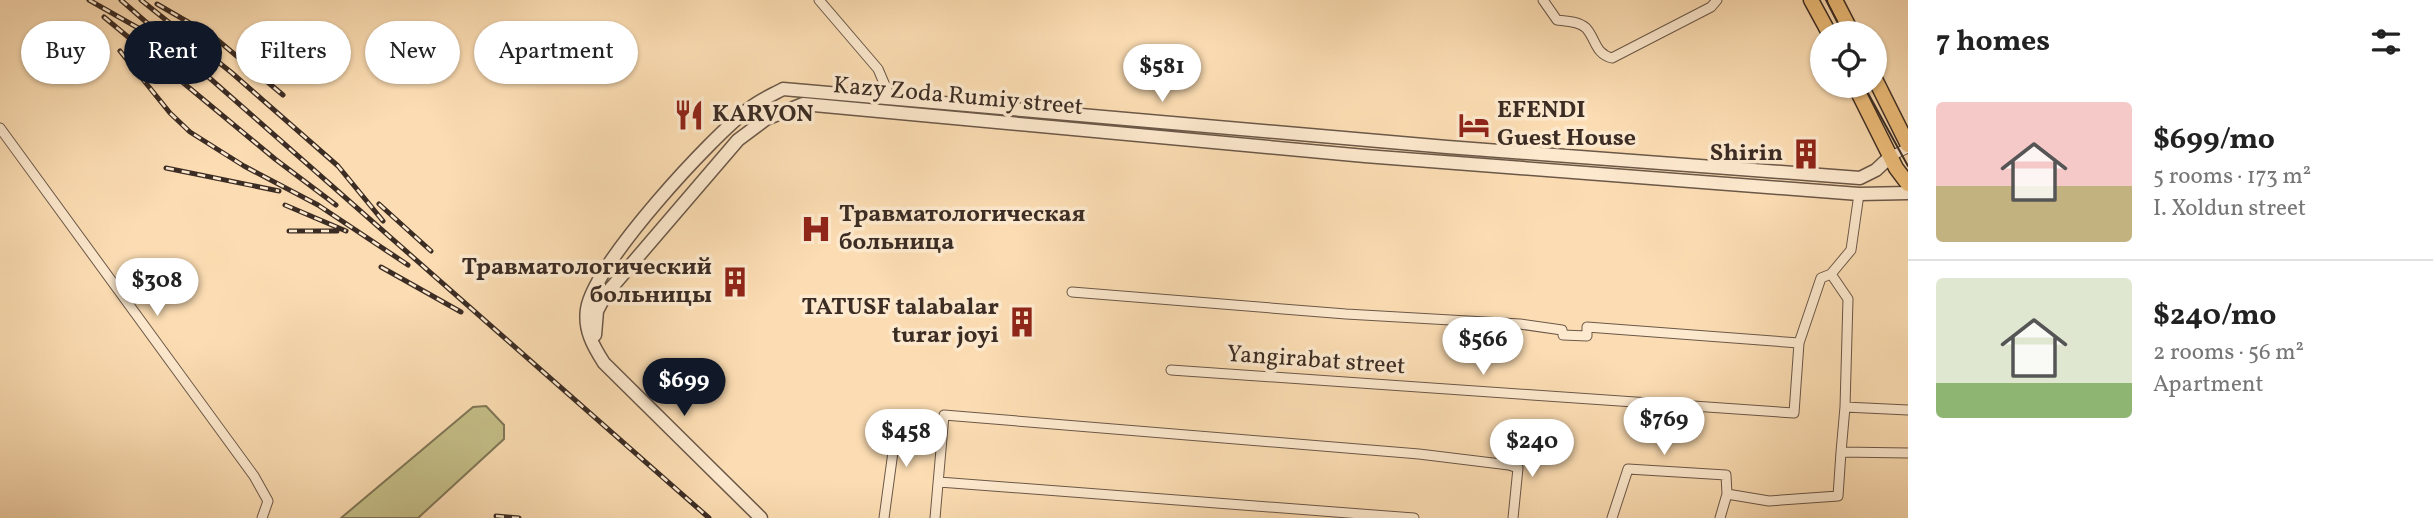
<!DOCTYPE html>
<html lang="en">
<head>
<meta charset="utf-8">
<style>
  :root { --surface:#fff; --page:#f2f2f2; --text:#222; --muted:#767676; --line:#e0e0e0; --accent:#111827 }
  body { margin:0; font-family:Vollkorn,serif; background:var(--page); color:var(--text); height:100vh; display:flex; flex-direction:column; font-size:26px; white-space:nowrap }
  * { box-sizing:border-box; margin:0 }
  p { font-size:23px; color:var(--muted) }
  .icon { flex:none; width:38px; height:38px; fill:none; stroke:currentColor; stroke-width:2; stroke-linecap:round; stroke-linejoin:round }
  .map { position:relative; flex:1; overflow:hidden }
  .drawer { display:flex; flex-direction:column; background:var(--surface); width:525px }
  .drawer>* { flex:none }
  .banner { position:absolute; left:21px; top:21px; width:665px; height:63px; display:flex; gap:14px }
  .buttons { position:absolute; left:1810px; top:21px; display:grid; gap:14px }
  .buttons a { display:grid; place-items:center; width:77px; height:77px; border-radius:50%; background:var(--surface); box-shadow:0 2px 5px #0004; font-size:35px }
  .price { position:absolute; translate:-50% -60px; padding:0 16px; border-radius:24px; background:#fff; color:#222; font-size:23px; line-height:46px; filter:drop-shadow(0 2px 4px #0008) }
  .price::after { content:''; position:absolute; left:50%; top:42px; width:21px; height:16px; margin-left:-10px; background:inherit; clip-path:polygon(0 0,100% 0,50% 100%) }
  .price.selected { background:var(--accent); color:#fff }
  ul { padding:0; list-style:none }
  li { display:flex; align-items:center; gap:21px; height:175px; padding:0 28px }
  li+li { border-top:2px solid var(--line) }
  li span { display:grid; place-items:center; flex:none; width:196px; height:140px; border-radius:7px; color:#555 }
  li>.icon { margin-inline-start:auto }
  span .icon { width:84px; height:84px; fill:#fffc; stroke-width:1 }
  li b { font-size:30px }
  h2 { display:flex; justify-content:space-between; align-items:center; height:84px; padding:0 28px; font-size:30px }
  .pill { padding:0 24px; border-radius:32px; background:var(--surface); box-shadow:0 2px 5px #0004; font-size:24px; line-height:63px }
  .pill.selected { background:var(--accent); color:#fff }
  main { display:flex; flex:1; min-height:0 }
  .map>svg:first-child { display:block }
</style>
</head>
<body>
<main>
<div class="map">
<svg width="1908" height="518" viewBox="0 0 1908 518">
  <rect width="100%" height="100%" fill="#fcddb3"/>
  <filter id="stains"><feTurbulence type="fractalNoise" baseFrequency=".00286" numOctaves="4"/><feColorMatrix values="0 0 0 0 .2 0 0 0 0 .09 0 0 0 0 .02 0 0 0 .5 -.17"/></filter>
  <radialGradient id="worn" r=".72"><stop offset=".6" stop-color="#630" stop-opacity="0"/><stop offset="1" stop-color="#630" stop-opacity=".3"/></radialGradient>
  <path fill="#c5bf88" stroke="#807656" stroke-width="2" d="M486,406l18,19v14l-86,79h-77l132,-111z"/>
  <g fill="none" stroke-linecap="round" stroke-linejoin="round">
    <g stroke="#6b5848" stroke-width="11">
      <path id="minor" d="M819,0l59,69 12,28
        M1543,0l14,20c9,1 22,1 29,8 10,11 9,26 26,30l99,-51 6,-7
        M0,128l254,348 14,25 -6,17
        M1891,156l17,-8
        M1831,274l20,-24 8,-56
        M1072,292l274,22 174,10 42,6 1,5 24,1v-9l212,16
        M1171,370l623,43 5,-70 22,-65 10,-4 17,25 -3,108 63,3
        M1841,452l4,-45
        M939,482l475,36
        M884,518l14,-103
        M935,518l9,-103 475,39 90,11 9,3 -5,50
        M1612,518l16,-49 98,6 1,19
        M1720,518l7,-24 42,7 69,-5 3,-44 67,1"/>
    </g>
    <g stroke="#6b5848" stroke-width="15">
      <path id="tertiary" d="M595,335l2,-24 9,-17 132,-154 28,-21 37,-15 562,52 494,38 49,-1
        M761,518l-157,-155c-11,-17 -20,-33 -17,-54 7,-45 125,-173 163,-201 10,-8 22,-13 33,-19l664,58 413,31 16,-8 15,-14"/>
    </g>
    <g stroke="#3b2c24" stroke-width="17">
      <path id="primary" d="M1811,0l18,33
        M1835,0l17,33
        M1874,77l34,68
        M1855,86l41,82 12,16"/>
    </g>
    <use href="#minor" stroke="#fde9ce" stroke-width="9"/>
    <use href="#tertiary" stroke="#fde9ce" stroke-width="12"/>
    <use href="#primary" stroke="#eebe7a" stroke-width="14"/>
    <path stroke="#3b2c24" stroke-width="2" d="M1826,0l17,33
      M1864,86l44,80"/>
    <g stroke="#3b2c24" stroke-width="5">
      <path id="rail" d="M89,0l58,33
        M121,0l588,518
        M141,0l91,73 106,93 45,55
        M157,4l57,33 69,58
        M104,17l171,142 61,46
        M120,51l50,62 20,19 54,34 74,39 90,60
        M166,168l113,23
        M379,204l52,47
        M285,205l61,26
        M289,231h48
        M381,267l80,45
        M496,516l23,2"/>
    </g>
    <use href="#rail" stroke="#fde9ce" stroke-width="2.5" stroke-dasharray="8" stroke-linecap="butt"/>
  </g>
  <defs>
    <g id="restaurant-bare" transform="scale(2.415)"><path d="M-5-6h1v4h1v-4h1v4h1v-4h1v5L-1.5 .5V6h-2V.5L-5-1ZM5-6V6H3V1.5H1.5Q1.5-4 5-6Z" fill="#8f2418" stroke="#fde9ce" stroke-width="2.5" paint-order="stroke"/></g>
    <g id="hotel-bare" transform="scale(2.415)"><path d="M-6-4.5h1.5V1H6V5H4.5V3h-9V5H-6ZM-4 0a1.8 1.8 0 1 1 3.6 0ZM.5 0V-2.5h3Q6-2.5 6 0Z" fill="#8f2418" stroke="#fde9ce" stroke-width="2.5" paint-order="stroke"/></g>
    <g id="building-bare" transform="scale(2.415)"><path d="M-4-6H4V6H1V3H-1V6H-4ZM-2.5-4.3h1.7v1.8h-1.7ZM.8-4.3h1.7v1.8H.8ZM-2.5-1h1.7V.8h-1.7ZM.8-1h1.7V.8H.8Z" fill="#8f2418" stroke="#fde9ce" stroke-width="2.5" paint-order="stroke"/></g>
    <g id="hospital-bare" transform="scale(2.415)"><path d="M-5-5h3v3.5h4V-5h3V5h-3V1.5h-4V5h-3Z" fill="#8f2418" stroke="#fde9ce" stroke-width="2.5" paint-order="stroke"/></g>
  </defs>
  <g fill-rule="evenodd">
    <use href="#restaurant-bare" x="689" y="115"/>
    <use href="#hotel-bare" x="1474" y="125"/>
    <use href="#building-bare" x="1806" y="154"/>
    <use href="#hospital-bare" x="816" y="229"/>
    <use href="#building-bare" x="735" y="282"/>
    <use href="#building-bare" x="1022" y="322"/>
  </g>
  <g text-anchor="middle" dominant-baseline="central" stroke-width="7" stroke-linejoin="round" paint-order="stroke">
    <g font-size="24" fill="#3b2c24" stroke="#fde9ce">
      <text transform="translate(958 97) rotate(5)">Kazy Zoda Rumiy street</text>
      <text transform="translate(1316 361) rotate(4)">Yangirabat street</text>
    </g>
    <g font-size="24" font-weight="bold" fill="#3b2c24" stroke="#fde9ce" text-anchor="start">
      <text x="1497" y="111">EFENDI<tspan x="1497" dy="28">Guest House</tspan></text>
      <text x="712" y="115">KARVON</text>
      <text x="1783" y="154" text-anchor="end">Shirin</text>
      <text x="839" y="215">Травматологическая<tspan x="839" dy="28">больница</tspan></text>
      <text x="712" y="268" text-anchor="end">Травматологический<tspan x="712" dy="28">больницы</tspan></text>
      <text x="999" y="308" text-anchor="end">TATUSF talabalar<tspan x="999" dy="28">turar joyi</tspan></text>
    </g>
  </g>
  <rect width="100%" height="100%" filter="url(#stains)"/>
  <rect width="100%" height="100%" fill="url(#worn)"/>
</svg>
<div class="buttons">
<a><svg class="icon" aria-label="locate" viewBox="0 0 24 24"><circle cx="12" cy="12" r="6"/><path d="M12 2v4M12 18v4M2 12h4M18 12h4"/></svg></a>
</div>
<b class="price" style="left:1162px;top:104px">$581</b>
<b class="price" style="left:157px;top:318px">$308</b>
<b class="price" style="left:1483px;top:377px">$566</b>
<b class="price selected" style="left:684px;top:418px">$699</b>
<b class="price" style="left:1664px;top:457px">$769</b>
<b class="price" style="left:906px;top:469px">$458</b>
<b class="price" style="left:1532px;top:479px">$240</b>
<div class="banner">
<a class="pill">Buy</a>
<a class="pill selected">Rent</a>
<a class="pill">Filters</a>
<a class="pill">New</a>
<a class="pill">Apartment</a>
</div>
</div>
<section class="drawer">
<h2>7 homes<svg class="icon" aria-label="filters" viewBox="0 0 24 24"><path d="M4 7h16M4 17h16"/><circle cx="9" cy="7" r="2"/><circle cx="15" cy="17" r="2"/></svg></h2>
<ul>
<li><span style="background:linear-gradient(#f6c9c9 60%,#c2b280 0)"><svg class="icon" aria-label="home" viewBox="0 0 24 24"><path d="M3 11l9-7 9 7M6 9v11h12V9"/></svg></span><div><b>$699/mo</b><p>5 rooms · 173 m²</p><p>I. Xoldun street</p></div></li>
<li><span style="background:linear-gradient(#dfe7d0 75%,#8fb573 0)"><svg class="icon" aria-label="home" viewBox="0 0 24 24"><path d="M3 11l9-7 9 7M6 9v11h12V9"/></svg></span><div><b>$240/mo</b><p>2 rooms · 56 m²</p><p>Apartment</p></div></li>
</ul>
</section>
</main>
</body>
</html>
